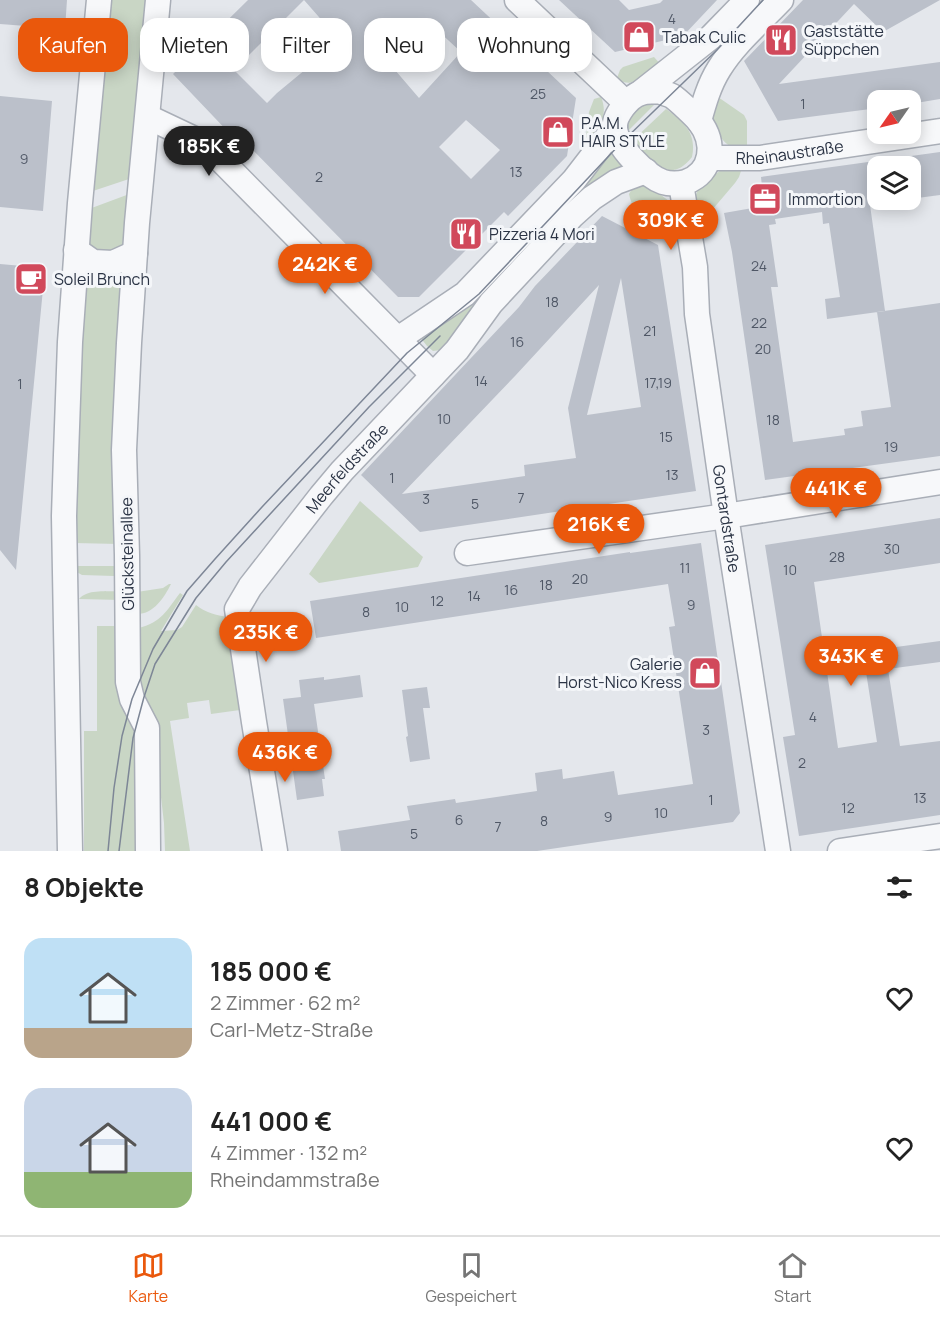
<!DOCTYPE html>
<html lang="de">
<head>
<meta charset="utf-8">
<style>
  :root { --surface:#fff; --page:#f2f2f2; --text:#222; --muted:#767676; --line:#e0e0e0; --accent:#ea580c }
  body { margin:0; font-family:Manrope,sans-serif; background:var(--page); color:var(--text); height:100vh; display:flex; flex-direction:column; font-size:22px; white-space:nowrap }
  * { box-sizing:border-box; margin:0 }
  p { font-size:20px; color:var(--muted) }
  .icon { flex:none; width:33px; height:33px; fill:none; stroke:currentColor; stroke-width:2; stroke-linecap:round; stroke-linejoin:round }
  .map { position:relative; height:851px; overflow:hidden }
  .drawer { display:flex; flex-direction:column; background:var(--surface); flex:1 }
  .drawer>* { flex:none }
  .top-card { position:absolute; left:18px; top:18px; width:600px; height:54px; display:flex; gap:12px }
  .needle { width:39px; rotate:236deg }
  .controls { position:absolute; left:867px; top:90px; display:grid; gap:12px }
  .controls a { display:grid; place-items:center; width:54px; height:54px; border-radius:12px; background:var(--surface); box-shadow:0 3px 15px #0003; font-size:30px }
  .price { position:absolute; translate:-50% -51px; padding:0 14px; border-radius:21px; background:var(--accent); color:#fff; font-size:20px; line-height:39px; filter:drop-shadow(0 2px 3px #0008) }
  .price::after { content:''; position:absolute; left:50%; top:36px; width:18px; height:14px; margin-left:-9px; background:inherit; clip-path:polygon(0 0,100% 0,50% 100%) }
  .price.on { background:#222; color:#fff }
  ul { padding:0; list-style:none }
  li { display:flex; align-items:center; gap:18px; height:150px; padding:0 24px }
  li span { display:grid; place-items:center; flex:none; width:168px; height:120px; border-radius:18px; color:#555 }
  li>.icon { margin-inline-start:auto }
  span .icon { width:72px; height:72px; fill:#fffc; stroke-width:1 }
  li b { font-size:26px }
  h2 { display:flex; justify-content:space-between; align-items:center; height:72px; padding:0 24px; font-size:26px }
  .chip { padding:0 21px; border-radius:18px; background:var(--surface); box-shadow:0 3px 15px #0003; font-size:21px; line-height:54px }
  .chip.on { background:var(--accent); color:#fff }
  .dock { display:flex; justify-content:space-around; align-items:center; height:84px; border-top:2px solid var(--line); background:var(--surface); font-size:16px; color:var(--muted) }
  .dock a { display:grid; justify-items:center; gap:3px }
  .dock .on { color:var(--accent) }
  .map>svg:first-child { display:block }
</style>
</head>
<body>
<div class="map">
<svg width="940" height="851" viewBox="0 0 940 851">
  <rect width="100%" height="100%" fill="#e4e7ec"/>
  <path fill="#c9d6c5" d="M107,0h41l-16,178 -42,14z
    M654,57l8,9c-13,8 -31,25 -45,12l3,-8 3,-3z
    M601,97c7,16 0,31 -10,44l-5,-4 3,-25 5,-13z
    M718,97l26,18 3,6v28c-4,-1 -11,0 -15,-2 -12,-5 -18,-22 -22,-34z
    M642,103h10l3,1 -28,28 -2,-4 2,-12z
    M666,109c18,13 31,24 26,48 -22,29 -43,4 -61,-15z
    M607,146l20,22 -178,176 -8,6 -8,1 -6,-5 -7,-9z
    M732,169l9,2 -2,6 -4,6 -28,33 -6,3 -3,-1 -3,-20 3,-9 8,-8 15,-11z
    M643,185l6,1 24,18 3,15c-5,4 -7,4 -14,4 -17,1 -30,-13 -33,-29l3,-5z
    M132,193c-1,13 -1,31 -4,43 -7,20 -35,23 -41,1 -2,-8 1,-20 2,-28z
    M84,270c15,6 26,7 42,2l-7,272 -45,-1z
    M360,501l63,56 -5,10 -99,16 -10,-9z
    M75,566h45l-2,8 -4,2 -32,-1 -7,-4z
    M169,584h2c-7,14 -18,31 -35,30l1,-22 26,-4z
    M116,591l5,9 -42,-1c9,-10 24,-7 37,-8z
    M180,593l3,2 -22,36 16,-1 5,-3 14,-22c10,8 20,10 32,12l12,93 -29,4 -2,-14 -22,3 2,15 -19,3 20,130h-25l-1,-28 -5,-43 -20,-85 -4,-53 5,-1 -1,-13c23,-6 27,-17 41,-35z
    M97,626h18l2,65 22,45 1,115h-56v-120h13z"/>
  <path fill="#bbc0ca" fill-rule="evenodd" d="M0,0h67l-2,29 -65,-5z
    M248,0h223l105,98 -9,58 -59,60 -4,-4 -85,85h-21l-162,-164 -3,4 -60,-63zM304,0l36,41 -63,52 -10,10 -33,-33zM435,28l26,24 -42,46 -30,-35zM466,120l34,30 -29,29 -32,-32z
    M559,0h60l10,10 31,-7 3,-3h54l-34,36 -68,16z
    M803,0h137l-57,32 -29,-28 -75,80 161,-22v37l-30,5v-4h-32v8l-100,13 -34,-60z
    M0,96l52,5 -9,110 -43,-4z
    M940,152v43l-30,4v-33h-32v34h32l-40,5 15,106 -58,8 -2,-20 15,-2 -11,-74 -6,1 -1,-12 -47,7 1,5 -7,1 9,62h-7l22,155 52,-7 -1,-6 19,-3 -2,-15 30,-4 -14,-95 63,-9v153l-175,24 -33,-228 -8,-39 40,-7 -3,-29z
    M602,216l56,29 38,246 -276,41 -59,-57 158,-168 16,-21zM621,278l20,129 -54,8 10,-41zM599,285l-31,123 8,50 -52,7 1,11 -123,18 113,-118z
    M0,264l45,4 -29,302 -16,-20z
    M940,518v45l-126,19 24,166 39,-6 -11,-70 4,-1 -3,-20 73,-10v21l-52,7 12,77 40,-5v74l-141,21 -16,-99 12,-2 -30,-190z
    M701,543l39,270 -7,9 -196,29h-196l-3,-20 72,-11 -3,-14 48,-7 1,4 81,-12 -2,-18 27,-4 1,10 51,-8 4,24 75,-11 -24,-157 6,-1 -7,-42 -352,54 -6,-37 320,-49v1z
    M360,675l3,22 -49,7 11,75h-3l2,17 -27,4 -14,-101 18,-2 -2,-17 25,-3v3z
    M427,687l3,21h-7l7,51 -20,3 -4,-25 2,-1 -6,-46z"/>
  <g fill="none" stroke-linecap="round" stroke-linejoin="round">
    <g stroke="#a9aeb7" stroke-width="27">
      <g id="street">
        <path d="M517,0l109,103"/>
        <path d="M659,91c4,2 9,3 13,5 6,4 23,20 27,25 17,22 14,51 -13,61 -7,2 -17,2 -23,0 -17,-6 -47,-36 -48,-54 -1,-8 3,-14 8,-21 4,-5 11,-12 18,-14 5,-2 12,-1 18,-2z"/>
        <path d="M640,93l71,-56 36,-37"/>
        <path d="M148,117l57,27 228,231"/>
        <path d="M699,121c5,-18 10,-36 20,-52 16,-26 41,-47 62,-69"/>
        <path id="s1" d="M709,158h51l180,-27"/>
        <path id="s2" d="M681,184l14,83 2,47 29,202 52,335"/>
        <path d="M76,250l17,12 20,1 22,-10"/>
        <path d="M398,339l67,-45 109,-114 41,-53"/>
        <path d="M467,553l259,-37 214,-34"/>
        <path d="M70,851l-6,-335 2,-61 4,-113 10,-139 19,-203"/>
        <path d="M148,851l-1,-123 -15,-29 -4,-17 -1,-127 -3,-105 5,-107 8,-120 21,-223"/>
        <path id="s3" d="M275,851l-21,-129 -17,-113 13,-22 71,-91 21,-25 115,-121 34,-47 81,-87 20,-18 24,-16 30,-11"/>
        <path d="M840,851l100,-15"/>
      </g>
    </g>
    <use href="#street" stroke="#f7f8fa" stroke-width="24"/>
    <path stroke="#7d8696" stroke-width="1.5" d="M108,851l6,-63 8,-52 10,-37 21,-50 34,-58 28,-32 47,-52 145,-154 72,-59 142,-151 96,-93 46,-50
      M119,851l14,-113 11,-41 11,-33 41,-66 30,-36 34,-37 109,-118 71,-71"/>
  </g>
  <defs>
    <g id="shop-square" transform="scale(1.725)"><rect x="-9" y="-9" width="18" height="18" rx="4" fill="#d1495b" stroke="#f4f6f9"/><path d="M-5-2.5h2.3a2.7 3.5 0 0 1 5.4 0H5L5.5 6h-11ZM-1.5-2.5h3a1.5 2.3 0 0 0-3 0Z" fill="#fff"/></g>
    <g id="restaurant-square" transform="scale(1.725)"><rect x="-9" y="-9" width="18" height="18" rx="4" fill="#d1495b" stroke="#f4f6f9"/><path d="M-5-6h1v4h1v-4h1v4h1v-4h1v5L-1.5 .5V6h-2V.5L-5-1ZM5-6V6H3V1.5H1.5Q1.5-4 5-6Z" fill="#fff"/></g>
    <g id="office-square" transform="scale(1.725)"><rect x="-9" y="-9" width="18" height="18" rx="4" fill="#d1495b" stroke="#f4f6f9"/><path d="M-6-3h4V-5.5h4V-3h4V5H-6ZM-1-4.5V-3h2v-1.5ZM-6 0V1H6V0Z" fill="#fff"/></g>
    <g id="cafe-square" transform="scale(1.725)"><rect x="-9" y="-9" width="18" height="18" rx="4" fill="#d1495b" stroke="#f4f6f9"/><path d="M-5.5-4.5H6V0H3Q3 3.5 0 3.5H-2.5Q-5.5 3.5-5.5 0ZM3-3.2v2h1.7v-2ZM-6 4.5H4V6H-6Z" fill="#fff"/></g>
  </defs>
  <g fill-rule="evenodd">
    <use href="#shop-square" x="639" y="37"/>
    <use href="#restaurant-square" x="781" y="40"/>
    <use href="#shop-square" x="558" y="132"/>
    <use href="#office-square" x="765" y="199"/>
    <use href="#restaurant-square" x="466" y="234"/>
    <use href="#cafe-square" x="31" y="279"/>
    <use href="#shop-square" x="705" y="673"/>
  </g>
  <g text-anchor="middle" dominant-baseline="central" stroke-width="6" stroke-linejoin="round" paint-order="stroke">
    <g font-size="14" fill="#4f5766">
      <text x="672" y="18">4</text>
      <text x="538" y="93">25</text>
      <text x="803" y="103">1</text>
      <text x="24" y="158">9</text>
      <text x="516" y="171">13</text>
      <text x="319" y="176">2</text>
      <text x="759" y="265">24</text>
      <text x="552" y="301">18</text>
      <text x="759" y="322">22</text>
      <text x="650" y="330">21</text>
      <text x="517" y="341">16</text>
      <text x="763" y="348">20</text>
      <text x="481" y="380">14</text>
      <text x="658" y="382">17,19</text>
      <text x="20" y="383">1</text>
      <text x="444" y="418">10</text>
      <text x="773" y="419">18</text>
      <text x="666" y="436">15</text>
      <text x="891" y="446">19</text>
      <text x="672" y="474">13</text>
      <text x="392" y="477">1</text>
      <text x="521" y="497">7</text>
      <text x="426" y="498">3</text>
      <text x="475" y="503">5</text>
      <text x="892" y="548">30</text>
      <text x="837" y="556">28</text>
      <text x="685" y="567">11</text>
      <text x="790" y="569">10</text>
      <text x="580" y="578">20</text>
      <text x="546" y="584">18</text>
      <text x="511" y="589">16</text>
      <text x="474" y="595">14</text>
      <text x="437" y="600">12</text>
      <text x="691" y="604">9</text>
      <text x="402" y="606">10</text>
      <text x="366" y="611">8</text>
      <text x="813" y="716">4</text>
      <text x="706" y="729">3</text>
      <text x="802" y="762">2</text>
      <text x="920" y="797">13</text>
      <text x="711" y="799">1</text>
      <text x="848" y="807">12</text>
      <text x="661" y="812">10</text>
      <text x="608" y="816">9</text>
      <text x="459" y="819">6</text>
      <text x="544" y="820">8</text>
      <text x="498" y="826">7</text>
      <text x="414" y="833">5</text>
    </g>
    <g font-size="16" fill="#2b3445" stroke="#f4f6f9" text-anchor="start">
      <text x="804" y="31">Gaststätte<tspan x="804" dy="18">Süppchen</tspan></text>
      <text x="662" y="37">Tabak Culic</text>
      <text x="581" y="123">P.A.M.<tspan x="581" dy="18">HAIR STYLE</tspan></text>
      <text x="788" y="199">Immortion</text>
      <text x="489" y="234">Pizzeria 4 Mori</text>
      <text x="54" y="279">Soleil Brunch</text>
      <text x="682" y="664" text-anchor="end">Galerie<tspan x="682" dy="18">Horst-Nico Kress</tspan></text>
    </g>
    <g font-size="16" fill="#2b3445" stroke="#f4f6f9">
      <text stroke="none"><textPath href="#s1" startOffset="81">Rheinaustraße</textPath></text>
      <text stroke="none"><textPath href="#s3" startOffset="424">Meerfeldstraße</textPath></text>
      <text stroke="none"><textPath href="#s2" startOffset="338">Gontardstraße</textPath></text>
      <text transform="translate(127 554) rotate(-91)">Glücksteinallee</text>
    </g>
  </g>
</svg>
<div class="controls">
<a><svg class="needle" viewBox="-14 -14 28 28"><path d="M0-13l5 13h-10z" fill="#e53935"/><path d="M0 13l5-13h-10z" fill="#767676"/></svg></a>
<a><svg class="icon" aria-label="layers" viewBox="0 0 24 24"><path d="M12 4l9 5-9 5-9-5zM3 14l9 5 9-5"/></svg></a>
</div>
<b class="price on" style="left:209px;top:177px">185K €</b>
<b class="price" style="left:671px;top:251px">309K €</b>
<b class="price" style="left:325px;top:295px">242K €</b>
<b class="price" style="left:836px;top:519px">441K €</b>
<b class="price" style="left:599px;top:555px">216K €</b>
<b class="price" style="left:266px;top:663px">235K €</b>
<b class="price" style="left:851px;top:687px">343K €</b>
<b class="price" style="left:285px;top:783px">436K €</b>
<div class="top-card">
<a class="chip on">Kaufen</a>
<a class="chip">Mieten</a>
<a class="chip">Filter</a>
<a class="chip">Neu</a>
<a class="chip">Wohnung</a>
</div>
</div>
<section class="drawer">
<h2>8 Objekte<svg class="icon" aria-label="filters" viewBox="0 0 24 24"><path d="M4 7h16M4 17h16"/><circle cx="9" cy="7" r="2"/><circle cx="15" cy="17" r="2"/></svg></h2>
<ul>
<li><span style="background:linear-gradient(#bfe0f5 75%,#b9a48a 0)"><svg class="icon" aria-label="home" viewBox="0 0 24 24"><path d="M3 11l9-7 9 7M6 9v11h12V9"/></svg></span><div><b>185 000 €</b><p>2 Zimmer · 62 m²</p><p>Carl-Metz-Straße</p></div><svg class="icon" aria-label="heart" viewBox="0 0 24 24"><path d="M12 20l-8-8c-3-5 5-10 8-4 3-6 11-1 8 4z"/></svg></li>
<li><span style="background:linear-gradient(#c9d6e8 70%,#8fb573 0)"><svg class="icon" aria-label="home" viewBox="0 0 24 24"><path d="M3 11l9-7 9 7M6 9v11h12V9"/></svg></span><div><b>441 000 €</b><p>4 Zimmer · 132 m²</p><p>Rheindammstraße</p></div><svg class="icon" aria-label="heart" viewBox="0 0 24 24"><path d="M12 20l-8-8c-3-5 5-10 8-4 3-6 11-1 8 4z"/></svg></li>
</ul>
</section>
<nav class="dock">
<a class="on"><svg class="icon" aria-label="map" viewBox="0 0 24 24"><path d="M3 6l6-2 6 2 6-2v14l-6 2-6-2-6 2zM9 4v14M15 6v14"/></svg>Karte</a>
<a><svg class="icon" aria-label="saved" viewBox="0 0 24 24"><path d="M7 4h10v16l-5-4-5 4z"/></svg>Gespeichert</a>
<a><svg class="icon" aria-label="home" viewBox="0 0 24 24"><path d="M3 11l9-7 9 7M6 9v11h12V9"/></svg>Start</a>
</nav>
</body>
</html>
